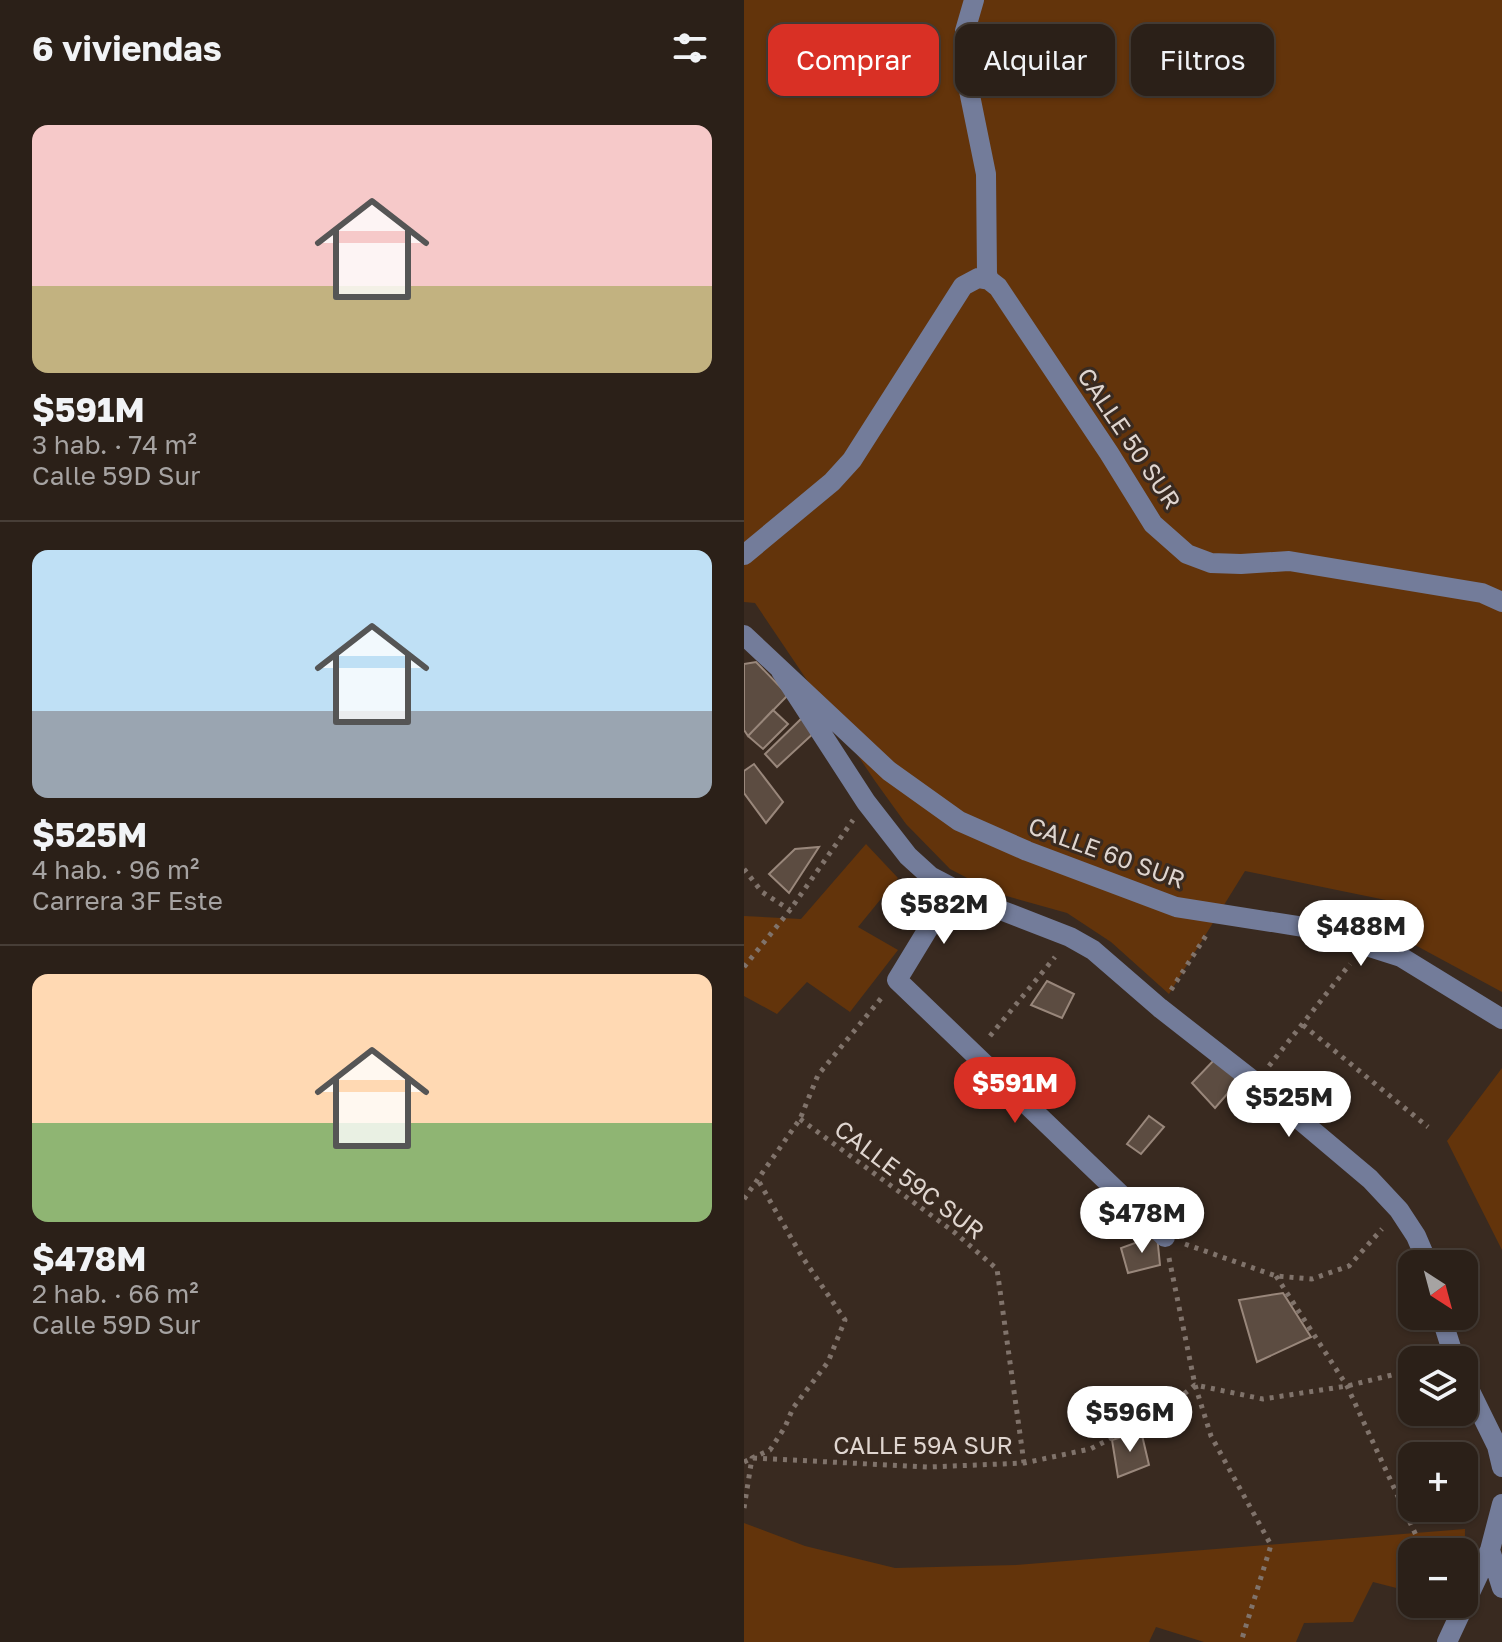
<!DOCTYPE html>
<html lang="es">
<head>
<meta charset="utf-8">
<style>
  :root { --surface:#2b2018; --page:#332821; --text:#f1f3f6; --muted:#a6a3a2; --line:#473e37; --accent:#d93025 }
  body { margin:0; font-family:"Golos Text",sans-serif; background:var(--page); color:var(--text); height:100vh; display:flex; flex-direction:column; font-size:30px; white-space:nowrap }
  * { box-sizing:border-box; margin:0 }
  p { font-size:26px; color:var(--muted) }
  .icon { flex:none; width:44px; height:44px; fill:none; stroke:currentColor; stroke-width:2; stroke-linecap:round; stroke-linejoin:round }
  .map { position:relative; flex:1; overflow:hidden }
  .panel { display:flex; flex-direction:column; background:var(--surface); width:744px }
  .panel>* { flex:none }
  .hud { position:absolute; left:24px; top:24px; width:614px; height:72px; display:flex; gap:16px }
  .needle { width:52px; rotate:144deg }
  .tools { position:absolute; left:654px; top:1250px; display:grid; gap:16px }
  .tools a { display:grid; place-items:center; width:80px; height:80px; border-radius:16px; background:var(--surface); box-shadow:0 2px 6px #0004,0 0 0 2px var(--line); font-size:40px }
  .price { position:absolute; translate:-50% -68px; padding:0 18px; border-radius:28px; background:#fff; color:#222; font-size:26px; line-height:52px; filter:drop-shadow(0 2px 4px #0008) }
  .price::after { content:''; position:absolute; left:50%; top:48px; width:24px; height:18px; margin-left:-12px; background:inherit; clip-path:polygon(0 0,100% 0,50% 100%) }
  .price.current { background:var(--accent); color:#fff }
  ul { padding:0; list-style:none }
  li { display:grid; align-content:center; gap:16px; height:424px; padding:0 32px }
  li+li { border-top:2px solid var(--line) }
  li span { display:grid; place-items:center; height:248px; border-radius:16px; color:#555 }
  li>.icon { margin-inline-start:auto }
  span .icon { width:144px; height:144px; fill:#fffc; stroke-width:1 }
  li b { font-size:34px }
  h2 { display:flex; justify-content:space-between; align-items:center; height:96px; padding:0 32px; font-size:34px }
  .tag { padding:0 28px; border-radius:16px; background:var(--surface); box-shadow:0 2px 6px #0004,0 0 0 2px var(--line); font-size:28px; line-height:72px }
  .tag.current { background:var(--accent); color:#fff }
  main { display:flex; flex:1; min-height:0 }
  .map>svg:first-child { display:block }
</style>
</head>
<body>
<main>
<section class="panel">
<h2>6 viviendas<svg class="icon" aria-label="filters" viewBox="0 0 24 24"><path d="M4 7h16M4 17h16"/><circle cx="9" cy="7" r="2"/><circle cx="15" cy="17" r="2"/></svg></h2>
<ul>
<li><span style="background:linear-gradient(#f6c9c9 65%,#c2b280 0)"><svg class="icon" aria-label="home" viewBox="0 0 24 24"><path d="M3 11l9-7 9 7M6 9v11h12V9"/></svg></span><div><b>$591M</b><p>3 hab. · 74 m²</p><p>Calle 59D Sur</p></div></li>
<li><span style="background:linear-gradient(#bfe0f5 65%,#9aa5b1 0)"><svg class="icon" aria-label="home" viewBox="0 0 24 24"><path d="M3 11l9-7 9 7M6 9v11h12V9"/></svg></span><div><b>$525M</b><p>4 hab. · 96 m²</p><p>Carrera 3F Este</p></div></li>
<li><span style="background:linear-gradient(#ffd9b3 60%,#8fb573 0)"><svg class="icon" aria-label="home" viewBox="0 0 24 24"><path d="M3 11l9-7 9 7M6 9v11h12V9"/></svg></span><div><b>$478M</b><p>2 hab. · 66 m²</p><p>Calle 59D Sur</p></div></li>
</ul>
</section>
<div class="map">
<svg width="758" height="1642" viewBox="0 0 758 1642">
  <rect width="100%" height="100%" fill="#392a20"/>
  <path fill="#63340b" d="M0,0h758v992l-100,-54 8,-33 -165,-34 -76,123 -58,-52 -44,-29 -71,-20 -46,-24 -44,-45 -31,-43 -120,-178 -11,-1z
    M122,844l32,34 -40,49 40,23 -48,62 -43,-30 -30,32 -33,-18v-80l57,3z
    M758,1068v182l-55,-109z
    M0,1523l61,23 90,22 121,-3 449,-36 -1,76v-53h-52v40l-39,-10 -20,40 -49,1 -8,19h-92l-48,-15 -7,15h-405z"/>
  <path fill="#5c4c41" stroke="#99877b" stroke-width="2" d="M12,662l32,33 -40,41 -4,-6v-66z
    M29,710l15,14 -25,25 -15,-13z
    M59,717l13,14 -39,36 -12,-13z
    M10,764l29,38 -17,21 -22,-30v-22z
    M75,847l-30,46 -20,-19 26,-25z
    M303,981l27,13 -12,24 -31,-13z
    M471,1059l27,18 -27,31 -23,-25z
    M405,1116l15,11 -23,27 -14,-10z
    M413,1235l3,30 -32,8 -7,-25z
    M539,1293l28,44 -54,25 -18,-62z
    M397,1431l8,34 -31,12 -6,-37z"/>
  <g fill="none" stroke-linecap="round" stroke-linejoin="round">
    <path stroke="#80736b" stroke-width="5" stroke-dasharray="4 6" stroke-linecap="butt" d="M0,869l18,23 28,18
      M0,967l46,-57 63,-90
      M427,990l36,-56
      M559,1025l125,102
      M246,1036l65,-79
      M525,1066l81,-102
      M56,1119l154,113 43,37 27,194
      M0,1199l56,-80 18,-44 65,-79
      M441,1244l91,32 36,3 37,-13 33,-37
      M425,1258l26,127 16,51 60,109 -30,97
      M532,1276l71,110 73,158
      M0,1462l8,-4 176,9 96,-4 66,-14 14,-7 13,-8 24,-5 54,-44 68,14 84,-13 65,-16
      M0,1508l8,-50 18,-8 15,-23 8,-19 35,-46 17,-42 -44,-65 -43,-75"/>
    <path stroke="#737c9a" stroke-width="20" d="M230,0l-9,31 -1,35 22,108 1,100 2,6
      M0,555l88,-73 20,-22 111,-174 15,-8 11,2 9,7 111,166 44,71 34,30 24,9 30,1 48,-3 193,32 20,9
      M0,635l145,136 70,50 68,30 149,56 134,21 91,29 101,62
      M37,671l85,131 42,54 22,20 23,12 50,23 67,26 23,13 67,58 96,75 114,96 29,31 17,26 12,28
      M209,888l-56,92 268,257
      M697,1316l14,44
      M720,1379l33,67 5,21
      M746,1550l12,38
      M703,1642l43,-92 12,-46"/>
  </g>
  <g text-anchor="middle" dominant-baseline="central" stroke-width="6" stroke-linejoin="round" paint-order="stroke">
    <g font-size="24" fill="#dfd5cf" stroke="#392a20">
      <text transform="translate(386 438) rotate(56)">CALLE 50 SUR</text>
      <text transform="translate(363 852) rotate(20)">CALLE 60 SUR</text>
      <text transform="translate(166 1179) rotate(37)">CALLE 59C SUR</text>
      <text x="179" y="1444">CALLE 59A SUR</text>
    </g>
  </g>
</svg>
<div class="tools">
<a><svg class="needle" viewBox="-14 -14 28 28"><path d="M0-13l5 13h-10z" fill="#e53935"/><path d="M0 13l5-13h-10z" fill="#a6a3a2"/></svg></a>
<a><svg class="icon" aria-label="layers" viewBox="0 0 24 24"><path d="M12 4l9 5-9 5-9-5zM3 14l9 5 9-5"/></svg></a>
<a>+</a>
<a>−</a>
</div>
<b class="price" style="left:200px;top:946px">$582M</b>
<b class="price" style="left:617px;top:968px">$488M</b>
<b class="price current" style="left:271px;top:1125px">$591M</b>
<b class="price" style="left:545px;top:1139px">$525M</b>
<b class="price" style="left:398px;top:1255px">$478M</b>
<b class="price" style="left:386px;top:1454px">$596M</b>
<div class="hud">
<a class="tag current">Comprar</a>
<a class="tag">Alquilar</a>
<a class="tag">Filtros</a>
</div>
</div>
</main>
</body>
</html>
